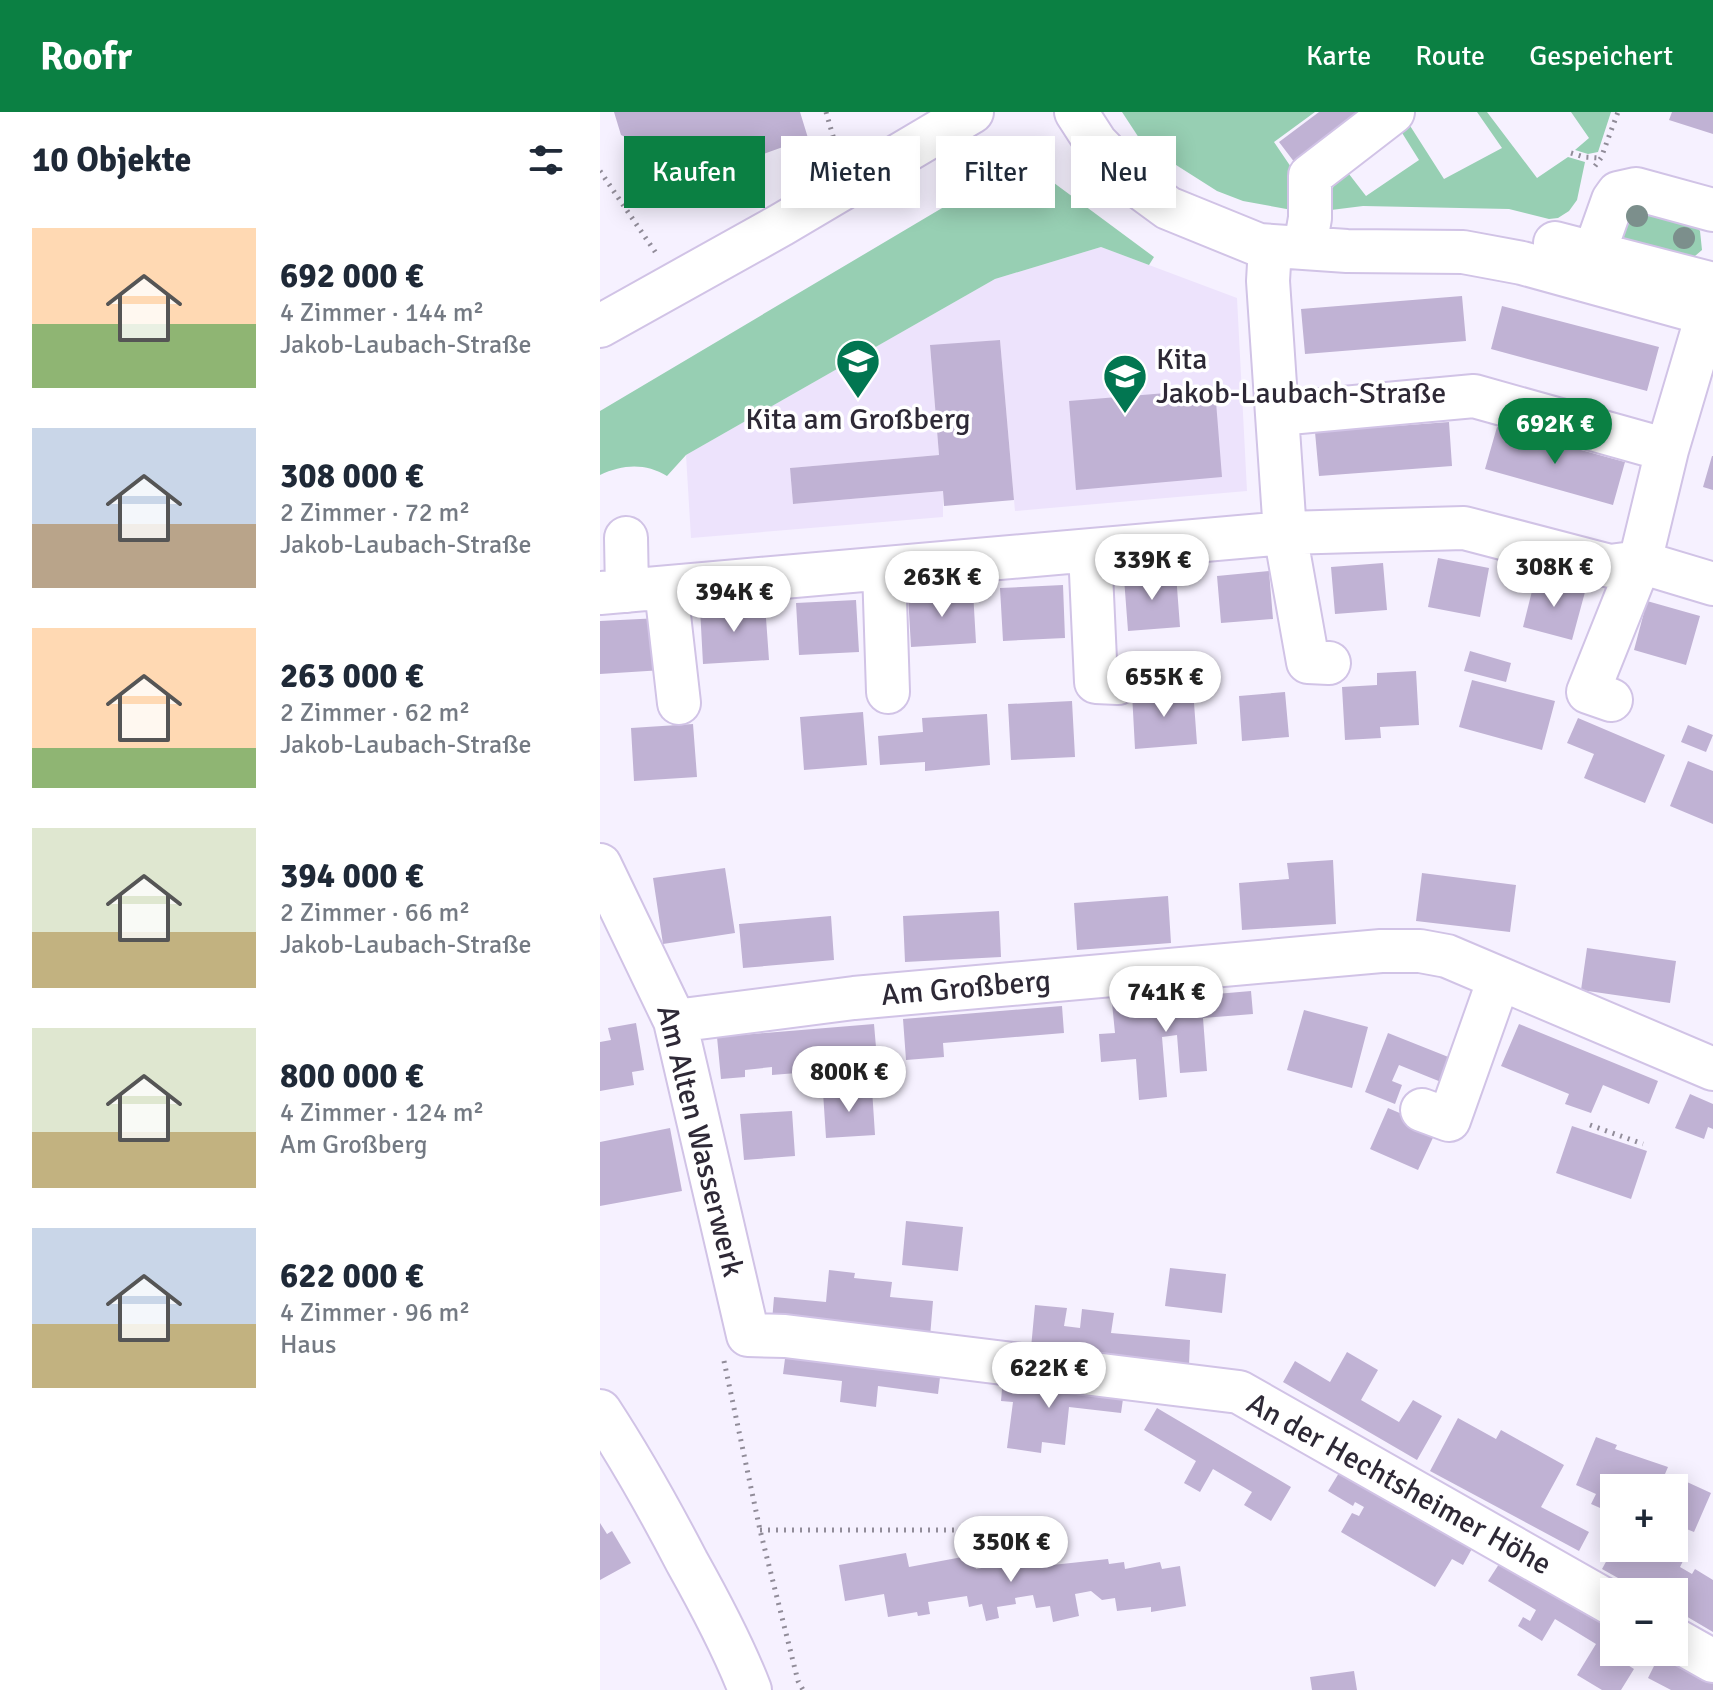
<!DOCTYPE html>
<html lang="de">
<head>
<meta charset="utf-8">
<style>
  :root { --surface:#fff; --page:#f6f6f7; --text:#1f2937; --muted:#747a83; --accent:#0b8043 }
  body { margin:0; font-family:Signika,sans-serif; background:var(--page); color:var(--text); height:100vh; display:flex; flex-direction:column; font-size:30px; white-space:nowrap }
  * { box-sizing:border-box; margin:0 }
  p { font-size:26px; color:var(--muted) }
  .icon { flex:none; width:44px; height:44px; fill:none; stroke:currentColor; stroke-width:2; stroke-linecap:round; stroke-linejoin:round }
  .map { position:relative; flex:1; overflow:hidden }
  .side { display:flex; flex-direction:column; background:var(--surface); width:600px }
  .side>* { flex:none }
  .top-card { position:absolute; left:24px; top:24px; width:760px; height:72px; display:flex; gap:16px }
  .fabs { position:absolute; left:1000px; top:1362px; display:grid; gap:16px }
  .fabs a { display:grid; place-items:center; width:88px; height:88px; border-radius:0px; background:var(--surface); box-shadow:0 4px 20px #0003; font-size:40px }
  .price { position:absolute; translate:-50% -68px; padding:0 18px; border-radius:28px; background:#fff; color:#222; font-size:26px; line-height:52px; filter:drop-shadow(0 2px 4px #0008) }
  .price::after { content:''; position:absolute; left:50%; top:48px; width:24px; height:18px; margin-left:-12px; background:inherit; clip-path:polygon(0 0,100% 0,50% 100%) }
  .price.selected { background:var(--accent); color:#fff }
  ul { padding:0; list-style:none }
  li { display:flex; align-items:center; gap:24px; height:200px; padding:0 32px }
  li span { display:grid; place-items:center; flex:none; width:224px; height:160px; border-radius:0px; color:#555 }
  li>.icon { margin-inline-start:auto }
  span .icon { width:96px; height:96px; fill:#fffc; stroke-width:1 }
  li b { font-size:34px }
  h2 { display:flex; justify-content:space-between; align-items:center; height:96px; padding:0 32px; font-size:34px }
  .tag { padding:0 28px; border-radius:0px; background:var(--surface); box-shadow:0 4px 20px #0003; font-size:28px; line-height:72px }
  .tag.selected { background:var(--accent); color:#fff }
  header { display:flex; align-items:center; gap:48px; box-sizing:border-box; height:112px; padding:0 40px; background:var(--accent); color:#fff }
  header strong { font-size:38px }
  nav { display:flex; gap:44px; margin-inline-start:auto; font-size:28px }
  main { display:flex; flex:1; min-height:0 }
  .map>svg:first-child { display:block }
</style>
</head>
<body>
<header>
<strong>Roofr</strong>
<nav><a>Karte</a><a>Route</a><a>Gespeichert</a></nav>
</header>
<main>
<section class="side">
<h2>10 Objekte<svg class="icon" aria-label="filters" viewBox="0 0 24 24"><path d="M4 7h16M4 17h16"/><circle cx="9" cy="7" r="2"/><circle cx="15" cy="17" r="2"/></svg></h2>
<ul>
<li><span style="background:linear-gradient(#ffd9b3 60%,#8fb573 0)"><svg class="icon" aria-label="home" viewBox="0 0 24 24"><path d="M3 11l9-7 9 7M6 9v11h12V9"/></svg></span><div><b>692 000 €</b><p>4 Zimmer · 144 m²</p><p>Jakob-Laubach-Straße</p></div></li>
<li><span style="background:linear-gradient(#c9d6e8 60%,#b9a48a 0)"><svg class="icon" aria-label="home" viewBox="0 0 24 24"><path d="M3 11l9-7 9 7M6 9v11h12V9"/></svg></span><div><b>308 000 €</b><p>2 Zimmer · 72 m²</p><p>Jakob-Laubach-Straße</p></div></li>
<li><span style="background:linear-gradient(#ffd9b3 75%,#8fb573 0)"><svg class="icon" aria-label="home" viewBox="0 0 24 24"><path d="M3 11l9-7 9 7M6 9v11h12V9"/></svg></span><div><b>263 000 €</b><p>2 Zimmer · 62 m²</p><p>Jakob-Laubach-Straße</p></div></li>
<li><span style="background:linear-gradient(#dfe7d0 65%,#c2b280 0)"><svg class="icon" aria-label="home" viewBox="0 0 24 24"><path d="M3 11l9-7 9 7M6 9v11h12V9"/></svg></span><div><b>394 000 €</b><p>2 Zimmer · 66 m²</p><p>Jakob-Laubach-Straße</p></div></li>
<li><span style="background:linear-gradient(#dfe7d0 65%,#c2b280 0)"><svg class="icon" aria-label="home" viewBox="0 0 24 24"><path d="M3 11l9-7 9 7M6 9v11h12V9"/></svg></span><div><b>800 000 €</b><p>4 Zimmer · 124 m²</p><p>Am Großberg</p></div></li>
<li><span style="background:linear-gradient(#c9d6e8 60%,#c2b280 0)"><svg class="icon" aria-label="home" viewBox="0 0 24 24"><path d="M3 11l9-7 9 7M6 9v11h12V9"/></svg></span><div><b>622 000 €</b><p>4 Zimmer · 96 m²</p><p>Haus</p></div></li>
</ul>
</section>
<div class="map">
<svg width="1113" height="1578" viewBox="0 0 1113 1578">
  <rect width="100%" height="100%" fill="#f6f1ff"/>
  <path fill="#ede3fc" d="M501,135l136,51 10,193 -232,20 -15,-171 -70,6 9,109 -149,13 3,36 150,-13v26l-252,21 -5,-83 309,-176z"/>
  <path fill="#97cfb3" d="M522,0h193l-41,30 21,31 -3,37 -49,-9 -26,-10 -74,-47z
    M877,0h10l50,66 31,-21 17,5 -8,38 -8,11 -11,7 -9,1 -40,-10 -146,-3 -40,5 12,-28 14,-9 17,22 53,-36 -20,-32 8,-7 37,58 58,-31z
    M971,0h40l-13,40 -10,2 -13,-4 14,-12z
    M423,48l131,97 -5,8 -48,-18 -106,32 -309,176 -19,21c-21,-13 -44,-12 -67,-1v-64z
    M1036,99l59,13 5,7 2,19 -14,12 -75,-18 14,-29z"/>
  <path fill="#c0b2d4" d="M14,0h186l8,26 -103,37 -84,-40z
    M719,0h44l-68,51 -16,-21z
    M1072,0h41v22l-44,-14z
    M862,184l4,45 -161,13 -4,-45z
    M902,194l157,41 -12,44 -156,-42z
    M400,228l14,160 -70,6 -1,-15 -150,13 -3,-36 149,-13 -9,-110z
    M615,277l7,88 -146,13 -7,-89z
    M849,310l3,44 -133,10 -4,-44z
    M897,315l128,35 -12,43 -128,-36z
    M1112,344h1v34l-10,-3z
    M838,446l51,10 -9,49 -52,-10z
    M783,451l4,47 -52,4 -4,-47z
    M669,459l4,48 -52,4 -4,-47z
    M576,462l4,53 -52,4 -4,-53z
    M935,467l50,13 -13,48 -49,-13z
    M463,473l2,53 -62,3 -3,-53z
    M373,479l3,52 -65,4 -3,-52z
    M256,488l3,52 -60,3 -3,-52z
    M1047,489l53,15 -14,49 -52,-15z
    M165,492l4,56 -66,4 -3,-56z
    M60,506l3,52 -63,4v-53z
    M870,539l41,12 -5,19 -42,-11z
    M816,559l3,54 -39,2 1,11 -36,2 -3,-53 35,-2v-12z
    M872,568l83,21 -13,49 -83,-23z
    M593,577l4,55 -62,5 -3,-56z
    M685,580l4,45 -47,4 -3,-45z
    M472,589l3,56 -64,3 -3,-56z
    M263,600l4,53 -63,5 -4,-53z
    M387,602l3,51 -65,6v-9l-45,3 -2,-29 45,-4 -1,-14z
    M978,606l87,37 -20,48 -61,-25 10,-24 -27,-11z
    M93,612l4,53 -63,4 -3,-53z
    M1088,613l25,10 -7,17 -25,-10z
    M1088,649l25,10v53l-43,-18z
    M733,748l3,64 -94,6 -3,-47 50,-4 -2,-16z
    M125,756l10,65 -72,11 -10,-66z
    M822,761l94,12 -6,47 -94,-11z
    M568,784l3,47 -94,7 -3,-47z
    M399,799l2,46 -96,5 -2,-46z
    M231,804l3,44 -91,8 -4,-44z
    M987,836l89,13 -6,42 -89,-13z
    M651,879l2,23 -50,4 4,53 -27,2 -3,-38 -15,2 5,60 -28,3 -3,-41 -35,3 -2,-28 16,-1 -3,-30z
    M462,894l2,27 -121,10 1,14 -38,3 -3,-41z
    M704,898l64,17 -16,61 -65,-18z
    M36,911l8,47 -12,2 2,13 -34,6v-49l11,-2 -3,-12z
    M274,912l3,35 -81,6 1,8 -25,2v-8l-27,3v7l-24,2 -4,-42z
    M919,912l139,57 -9,23 -46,-19 -12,28 -26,-9 4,-10 -68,-28z
    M788,921l73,29 -10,24 -52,-21 -7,16 10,4 -7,19 -30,-12z
    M272,977l3,46 -49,3 -3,-46z
    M1090,982l23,10v25l-5,-2 -4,12 -29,-11z
    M788,996l49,21 -19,41 -48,-21z
    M192,999l3,45 -51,4 -4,-46z
    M972,1014l75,25 -16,48 -75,-26z
    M70,1016l12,63 -82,15v-64z
    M306,1109l57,6 -5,44 -56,-6z
    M570,1156l56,6 -4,39 -57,-7z
    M229,1158l26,3 -1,5 38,4 -2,15 43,4 -3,36 -158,-16 2,-24 52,5z
    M435,1193l32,3 -3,18 16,2 2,-19 32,4 -3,20 79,7 -1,25 -158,-17z
    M186,1239l155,18 -3,25 -60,-8 -2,21 -36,-5 2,-21 -59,-7z
    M747,1240l31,18 -17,30 38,22 14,-22 29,16 -25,44 -134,-78 12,-21 35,21z
    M403,1265l121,15 -3,21 -52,-6 -4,38 -23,-3 -1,11 -34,-5 6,-46 -12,-1z
    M557,1296l134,79 -20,34 -27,-16 8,-13 -39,-23 -13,23 -16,-9 12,-22 -52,-31z
    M858,1306l38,21 5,-9 63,35 -23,42 48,25 -10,19 -149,-80z
    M996,1325l21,8 -2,4 53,18 -9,21h-45v26l-23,-10 5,-10 -20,-9z
    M742,1356l132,77 -11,20 -11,-6 -17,28 -94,-55 11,-19 7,3 5,-9 -9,-5 -2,4 -25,-15z
    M1087,1370l24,11 -17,39 -20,-8v-10z
    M0,1411l7,11 5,-3 19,32 -31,17z
    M1026,1436h33l24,13 -3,6 12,7 3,-5 18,11v52l-39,-23v-17h-31l-41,-23 11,-20 9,5z
    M306,1441l3,14 64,-12 3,14 32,-6v-4l33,-6 2,13 65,-7 1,5 15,-2 1,7 35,-7 2,7 18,-3 6,40 -35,6v-5l-34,4 -2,-13 -13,2 -11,-9 -16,3 4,22 -26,6 -3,-16 -14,2 -3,-13 -18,3 1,6 -19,3 2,11 -13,3 -4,-17 -13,3 -2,-11 -39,6 2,12 -12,2 -1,-4 -29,5 -4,-23 -39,7 -6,-36z
    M901,1449l113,66v25h11l-5,8 14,9 -13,21h-19l-25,-15 19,-31 -41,-25 -13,22 -24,-15 5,-9 7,4 6,-11 -48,-29z
    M1060,1542l53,28v8h-42l-23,-12z
    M754,1559l3,19h-45l-2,-13z"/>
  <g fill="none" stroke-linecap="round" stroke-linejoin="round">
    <g stroke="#d1c3e6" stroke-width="46">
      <path id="minor" d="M476,0l20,31 42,43 30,22 91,37 88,6 116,1 59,11 185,51
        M955,131l158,41
        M670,135l-2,34 17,252 23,129 21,1
        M705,135l5,-29v-42l83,-64
        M985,167l28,-79 5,-7 18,-4 77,21
        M0,214l181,-101 191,-113
        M678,302l196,-18 193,54
        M26,426l1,53
        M490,439l6,131 22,1
        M284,457l4,123
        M66,477l13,114
        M0,481l685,-60 179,-5 146,38 30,-4 73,22
        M1011,588l-23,-8 52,-130 27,-112 46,-155
        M0,753l75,156 73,314 37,1 454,56 375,213
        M75,909l179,-23 527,-47h39l27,5 266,113
        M822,998l27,10 50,-141
        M0,1299c32,49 60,99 87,151 23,41 46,84 63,128
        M1074,1527l39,22"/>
    </g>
    <path stroke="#918c99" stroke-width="5" stroke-dasharray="2 6" stroke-linecap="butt" d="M226,0l7,24 -2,18
      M971,41l13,4 16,1
      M995,54l6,-8 17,-46
      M0,59l58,85
      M990,1013l53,19
      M124,1249l36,169 38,151 5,9
      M160,1418h220"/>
    <use href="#minor" stroke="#fff" stroke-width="42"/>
  </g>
  <g fill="#7c8f8c">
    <circle cx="1037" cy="104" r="11"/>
    <circle cx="1084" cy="126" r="11"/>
  </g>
  <defs>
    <g id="school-pin" transform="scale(2.3)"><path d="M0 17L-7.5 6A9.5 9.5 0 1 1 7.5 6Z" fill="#027651" stroke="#fff"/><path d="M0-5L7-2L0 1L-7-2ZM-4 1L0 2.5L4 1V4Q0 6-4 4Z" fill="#fff"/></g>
  </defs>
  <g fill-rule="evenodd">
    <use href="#school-pin" x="258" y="249"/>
    <use href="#school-pin" x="525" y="264"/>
  </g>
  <g text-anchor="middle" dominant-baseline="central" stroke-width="7" stroke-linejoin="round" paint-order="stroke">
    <g font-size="30" fill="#2e2936" stroke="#fff" text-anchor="start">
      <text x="556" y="247">Kita<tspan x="556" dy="34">Jakob-Laubach-Straße</tspan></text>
      <text x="258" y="307" text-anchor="middle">Kita am Großberg</text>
    </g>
    <g font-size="30" fill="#2e2936" stroke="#fff">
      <text transform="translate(366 876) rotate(-5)">Am Großberg</text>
      <text transform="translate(100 1029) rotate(76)">Am Alten Wasserwerk</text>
      <text transform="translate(799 1372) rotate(29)">An der Hechtsheimer Höhe</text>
    </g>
  </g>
</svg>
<div class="fabs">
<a>+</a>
<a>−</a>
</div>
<b class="price selected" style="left:955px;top:354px">692K €</b>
<b class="price" style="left:552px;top:490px">339K €</b>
<b class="price" style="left:954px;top:497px">308K €</b>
<b class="price" style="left:342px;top:507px">263K €</b>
<b class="price" style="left:134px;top:522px">394K €</b>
<b class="price" style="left:564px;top:607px">655K €</b>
<b class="price" style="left:566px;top:922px">741K €</b>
<b class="price" style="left:249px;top:1002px">800K €</b>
<b class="price" style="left:449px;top:1298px">622K €</b>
<b class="price" style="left:411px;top:1472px">350K €</b>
<div class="top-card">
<a class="tag selected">Kaufen</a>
<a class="tag">Mieten</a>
<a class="tag">Filter</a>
<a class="tag">Neu</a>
</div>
</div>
</main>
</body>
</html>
